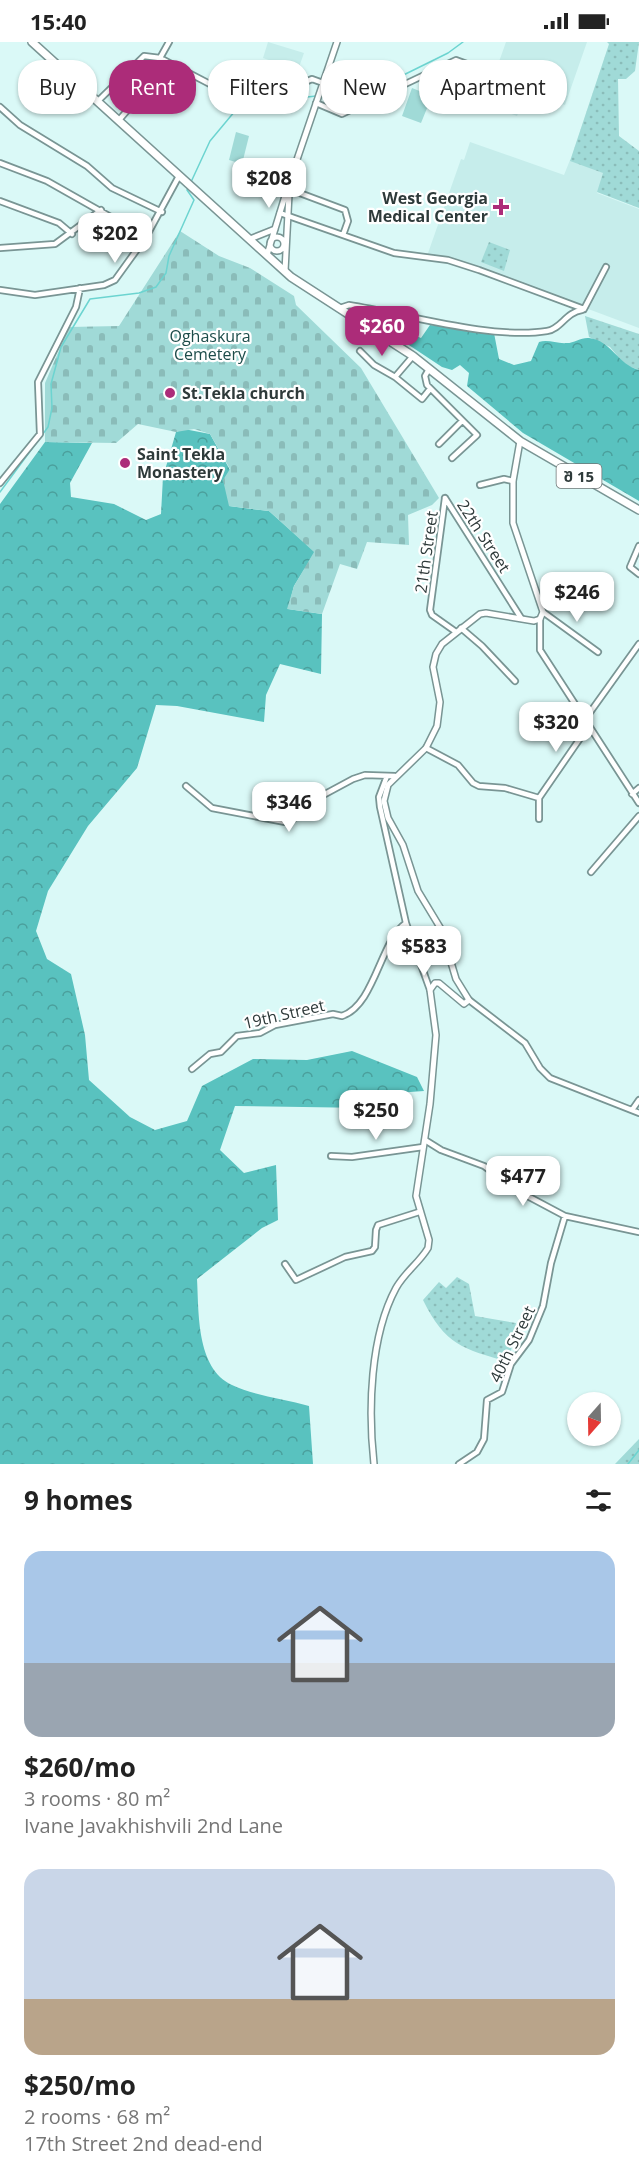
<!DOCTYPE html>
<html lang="en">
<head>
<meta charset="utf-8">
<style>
  :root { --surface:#fff; --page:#f2f2f2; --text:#222; --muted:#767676; --accent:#ac2c79 }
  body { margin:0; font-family:"Open Sans","Noto Sans Georgian",sans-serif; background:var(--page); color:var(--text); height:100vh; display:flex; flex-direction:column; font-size:22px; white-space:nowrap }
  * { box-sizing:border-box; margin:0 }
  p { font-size:20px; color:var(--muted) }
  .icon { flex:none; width:33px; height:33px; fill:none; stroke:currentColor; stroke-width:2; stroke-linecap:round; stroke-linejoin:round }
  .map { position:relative; height:1422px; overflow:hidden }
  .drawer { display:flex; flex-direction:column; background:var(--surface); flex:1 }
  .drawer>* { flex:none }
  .top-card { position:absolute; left:18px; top:18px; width:603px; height:54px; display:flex; gap:12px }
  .needle { width:39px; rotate:200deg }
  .tools { position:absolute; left:567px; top:1350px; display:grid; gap:12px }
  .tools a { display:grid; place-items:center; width:54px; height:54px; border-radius:50%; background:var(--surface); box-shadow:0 2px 4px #0004; font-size:30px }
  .price { position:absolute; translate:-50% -51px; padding:0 14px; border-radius:12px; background:#fff; color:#222; font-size:20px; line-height:39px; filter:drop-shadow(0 2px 3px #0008) }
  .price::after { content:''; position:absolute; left:50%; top:36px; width:18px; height:14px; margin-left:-9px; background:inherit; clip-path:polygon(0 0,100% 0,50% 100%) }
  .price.selected { background:var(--accent); color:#fff }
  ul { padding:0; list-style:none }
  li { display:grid; align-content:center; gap:12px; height:318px; padding:0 24px }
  li span { display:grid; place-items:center; height:186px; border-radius:18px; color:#555 }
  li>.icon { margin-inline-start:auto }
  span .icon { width:108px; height:108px; fill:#fffc; stroke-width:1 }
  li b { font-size:26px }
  h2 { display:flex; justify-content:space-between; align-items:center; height:72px; padding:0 24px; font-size:26px }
  .tag { padding:0 21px; border-radius:24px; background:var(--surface); box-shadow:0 2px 4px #0004; font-size:21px; line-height:54px }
  .tag.selected { background:var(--accent); color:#fff }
  .status { display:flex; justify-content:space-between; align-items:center; height:42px; padding:0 30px; background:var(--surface); direction:ltr }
  .status svg { height:16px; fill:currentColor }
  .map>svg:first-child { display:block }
</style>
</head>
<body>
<div class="status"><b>15:40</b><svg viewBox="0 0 49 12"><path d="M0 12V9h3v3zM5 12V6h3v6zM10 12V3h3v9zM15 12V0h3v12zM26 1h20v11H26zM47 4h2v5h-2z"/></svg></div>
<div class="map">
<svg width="639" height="1422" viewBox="0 0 639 1422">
  <defs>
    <pattern id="grass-dots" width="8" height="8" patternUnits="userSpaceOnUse" patternTransform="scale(1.5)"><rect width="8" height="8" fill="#a0dad7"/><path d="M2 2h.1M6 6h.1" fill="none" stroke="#8abcb9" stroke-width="1.8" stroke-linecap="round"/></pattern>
    <pattern id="forest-crowns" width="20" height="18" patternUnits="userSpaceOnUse" patternTransform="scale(1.5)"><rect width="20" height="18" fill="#59c2bf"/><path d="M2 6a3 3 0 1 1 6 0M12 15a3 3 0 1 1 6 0" fill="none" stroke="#4a9f9c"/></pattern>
    <pattern id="cemetery-stones" width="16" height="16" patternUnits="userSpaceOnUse" patternTransform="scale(1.5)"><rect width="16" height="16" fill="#a0dad7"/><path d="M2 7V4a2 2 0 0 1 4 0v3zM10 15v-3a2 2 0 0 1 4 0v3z" fill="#8abcb9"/></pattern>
  </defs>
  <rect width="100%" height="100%" fill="#daf9f7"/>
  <path fill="#c6edeb" d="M268,0l36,11 -6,17 -35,-12z
    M506,0h81l-22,63 -31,-11 -2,4 -7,-2 -8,20 -33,-12z
    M470,100l94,33 6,-15 34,13 -7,20 42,16v119l-179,-67 -33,-5 34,-97 3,1z"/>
  <path fill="url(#grass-dots)" d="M607,0h32l-4,29 -9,8h-8l1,57 20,15v57l-42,-16 6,-19 -33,-12 39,-117z
    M489,200l21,8 -6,21 -23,-9z
    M585,274l54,18v36l-14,-5 -15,-18 -21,-10z
    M457,1235l12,7 6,32 41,7 -7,39c-46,-13 -64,-17 -86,-62l16,-18 7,6z
    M639,1397v25h-24z"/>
  <path fill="url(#forest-crowns)" d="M359,270l62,26 9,-13 64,8 5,26 15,6 17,-4 8,-19c9,-3 18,2 28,1 7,0 15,-6 22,-5 22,2 29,27 50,32v131l-116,-68 -56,-47 2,-13 -9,-8 -8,5 -10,-3z
    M184,387l26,5 20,36 -1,36 40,5 46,41 -21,34 -6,23 34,5 -1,60 -41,-10 -14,31 -2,27 -87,-16 -21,-1 -19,63 -49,58 -40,65 -12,40 11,28 24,15 14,61 4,45 41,37 25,13 32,-9 15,-35 51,-27 54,1 45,-9 65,26 7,14 -28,2 -28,15 -133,-2 -15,44 24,23 32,-8 2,55 -16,8 -65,51c2,33 -1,89 35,106 23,11 52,14 77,21l4,58h-313v-960l45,-62 47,1 -22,40 1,14 43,7 32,16 15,-6 2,-37 13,-45z"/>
  <path fill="url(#cemetery-stones)" d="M180,189l39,25 31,12 44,28 2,9 65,63 78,130 -7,7 -24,10 1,30 -42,-3 -10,27 -17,-5 -18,50 -35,-5 7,-23 20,-34 -45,-41 -40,-5 -6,-26 7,-11 -20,-35 -16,-5 -18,3 -38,-8 -22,19 -71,-1v-59l24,-56 50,-1z"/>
  <path fill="#a0dad7" d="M412,46l20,8 -11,27 -19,-7z
    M236,90l13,4 -7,28 -13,-4z"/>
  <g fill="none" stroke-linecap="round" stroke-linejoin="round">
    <path stroke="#6cd4d0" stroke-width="1.5" d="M320,54l43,-1 85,-42 15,-11
      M191,140l19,-41 30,-36 76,-9
      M0,450l48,-65 4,-19 -1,-24 10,-37 29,-48 49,-6 17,-6 10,-14 3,-17 25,-56 -7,-10 2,-3
      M628,1422l11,-14"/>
    <g stroke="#799594" stroke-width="8">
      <path id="minor" d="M160,16l69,36 12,2 46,-6 25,-11 11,4
        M98,59l46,-45 16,2 9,-16
        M316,61l26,11 114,-54 68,25
        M0,65l20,18 67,41 25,22 50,24
        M119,78l32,-37 10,-4
        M0,121l47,18 99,56
        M289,147l56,21 3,11 -5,14
        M0,159l59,22 13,11
        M280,171l114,40 54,7 31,10 105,39
        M0,206l55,-4 46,-34
        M0,248l35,5 69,-10 11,-5 31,-43 33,-61
        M340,266l9,-3c57,9 143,35 198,26 14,-2 19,-19 35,-21
        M584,267l22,-42
        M360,309l14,14 21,12
        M413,314l-18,21 27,22 8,-10
        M429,327l-4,7 2,9 50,50 -25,23
        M439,402l23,-23
        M0,441l40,-49 -2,-52 38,-75 4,-19
        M480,443l24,-6 9,2
        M445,456l-15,112 2,5 24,17
        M445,456l76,120
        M639,504l-9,21 9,7
        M543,570l55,40
        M540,577v31l99,153
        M461,586l21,18 33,35
        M426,706l32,17 15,18 6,3 26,2 34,10v21
        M186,744l26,22 73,14 8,-3 21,-19 39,-21 12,-4 30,1
        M632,752l7,-6
        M539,756l42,-61 5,-19 53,-74
        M591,830l48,-56
        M406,881l24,67
        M469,958l56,43 15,25 10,10 89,35
        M192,1027l18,-15 11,-2 16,-16 23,-3 15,-8 58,-11 9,2c33,-11 38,-75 64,-93l-26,-116 -1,-10 8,-21
        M632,1068l7,-10
        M425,1098l16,10 43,16 34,25 47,25 74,16
        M331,1114l21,1 71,-10
        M285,1222l11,16 49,-23 27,-6 3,-4 1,-17 2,-5 41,-13
        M459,1422l18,-12 7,-13 3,-39 15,-8 9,-28 18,-24 14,-34 8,-43 14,-47"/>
    </g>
    <g stroke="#799594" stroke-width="8">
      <path id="tertiary" d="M270 202a7 7 0 1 1 14 0a7 7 0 1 1-14 0Z
        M250,197l25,-10
        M267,213l22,-72 48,-141
        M285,229l4,-77
        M374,1422c-6,-54 -4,-128 22,-176 9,-16 23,-25 32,-40l1,-8 -13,-44 14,-92 6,-69 -6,-45 5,-7h4l25,21 5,-4 -13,-21 -15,-50 -23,-38 -15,-46 -15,-27 -4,-17 4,-16 38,-37 11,-22 3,-24 -7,-35 3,-13 6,-10 38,-30 6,-1 48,8 6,-2 3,-7 -30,-89v-42l7,-40"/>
    </g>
    <g stroke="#799594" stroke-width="10">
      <path id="primary" d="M32,0l259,235 122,79 107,85 119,69"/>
    </g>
    <use href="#minor" stroke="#fff" stroke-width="4.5"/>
    <use href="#tertiary" stroke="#fff" stroke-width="5"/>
    <use href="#primary" stroke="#fff" stroke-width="7"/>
  </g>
  <g fill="#ac2c79" stroke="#fff" stroke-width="2">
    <path d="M498 156h6v6h6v6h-6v6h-6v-6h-6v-6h6z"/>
    <circle cx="170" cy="351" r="6"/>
    <circle cx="125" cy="421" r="6"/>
  </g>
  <g text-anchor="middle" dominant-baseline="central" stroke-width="4.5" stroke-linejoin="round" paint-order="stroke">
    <rect fill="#fff" stroke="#6d7575" stroke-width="1.5" x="556.5" y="422" width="45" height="24" rx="4.5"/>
    <g font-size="15" font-weight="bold" fill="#2e3a3a">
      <text x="579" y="434">შ 15</text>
    </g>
    <g font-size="16" font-weight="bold" fill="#2e3a3a" stroke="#fff" text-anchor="start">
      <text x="488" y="156" text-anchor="end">West Georgia<tspan x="488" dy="18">Medical Center</tspan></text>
      <text x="182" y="351">St.Tekla church</text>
      <text x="137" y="412">Saint Tekla<tspan x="137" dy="18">Monastery</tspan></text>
    </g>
    <g font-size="16" fill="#1d4c4a" stroke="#fff">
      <text x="210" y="294">Oghaskura<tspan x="210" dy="18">Cemetery</tspan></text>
    </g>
    <g font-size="16" fill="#2e3a3a" stroke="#fff">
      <text transform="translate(484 494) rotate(57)">22th Street</text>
      <text transform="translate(426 510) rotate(-82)">21th Street</text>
      <text transform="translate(284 972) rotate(-13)">19th Street</text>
      <text transform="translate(512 1302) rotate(-64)">40th Street</text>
    </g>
  </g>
</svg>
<div class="tools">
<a><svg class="needle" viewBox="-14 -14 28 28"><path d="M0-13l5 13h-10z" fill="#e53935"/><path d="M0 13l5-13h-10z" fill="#767676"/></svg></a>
</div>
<b class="price" style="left:269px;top:167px">$208</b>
<b class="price" style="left:115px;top:222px">$202</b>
<b class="price selected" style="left:382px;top:315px">$260</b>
<b class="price" style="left:577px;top:581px">$246</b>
<b class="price" style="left:556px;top:711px">$320</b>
<b class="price" style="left:289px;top:791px">$346</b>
<b class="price" style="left:424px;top:935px">$583</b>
<b class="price" style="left:376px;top:1099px">$250</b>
<b class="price" style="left:523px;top:1165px">$477</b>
<div class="top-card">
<a class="tag">Buy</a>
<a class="tag selected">Rent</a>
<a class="tag">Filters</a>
<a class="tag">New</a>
<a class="tag">Apartment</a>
</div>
</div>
<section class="drawer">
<h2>9 homes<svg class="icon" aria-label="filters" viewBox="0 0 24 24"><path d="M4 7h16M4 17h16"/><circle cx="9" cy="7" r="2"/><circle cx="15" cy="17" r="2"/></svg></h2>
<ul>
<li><span style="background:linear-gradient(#a9c7e8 60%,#9aa5b1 0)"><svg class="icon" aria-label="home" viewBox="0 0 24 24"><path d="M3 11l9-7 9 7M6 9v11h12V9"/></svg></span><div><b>$260/mo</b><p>3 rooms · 80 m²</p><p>Ivane Javakhishvili 2nd Lane</p></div></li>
<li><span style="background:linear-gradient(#c9d6e8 70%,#b9a48a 0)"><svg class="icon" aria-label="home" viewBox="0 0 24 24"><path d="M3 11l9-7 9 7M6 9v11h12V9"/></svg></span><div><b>$250/mo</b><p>2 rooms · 68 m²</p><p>17th Street 2nd dead-end</p></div></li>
</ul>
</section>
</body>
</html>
